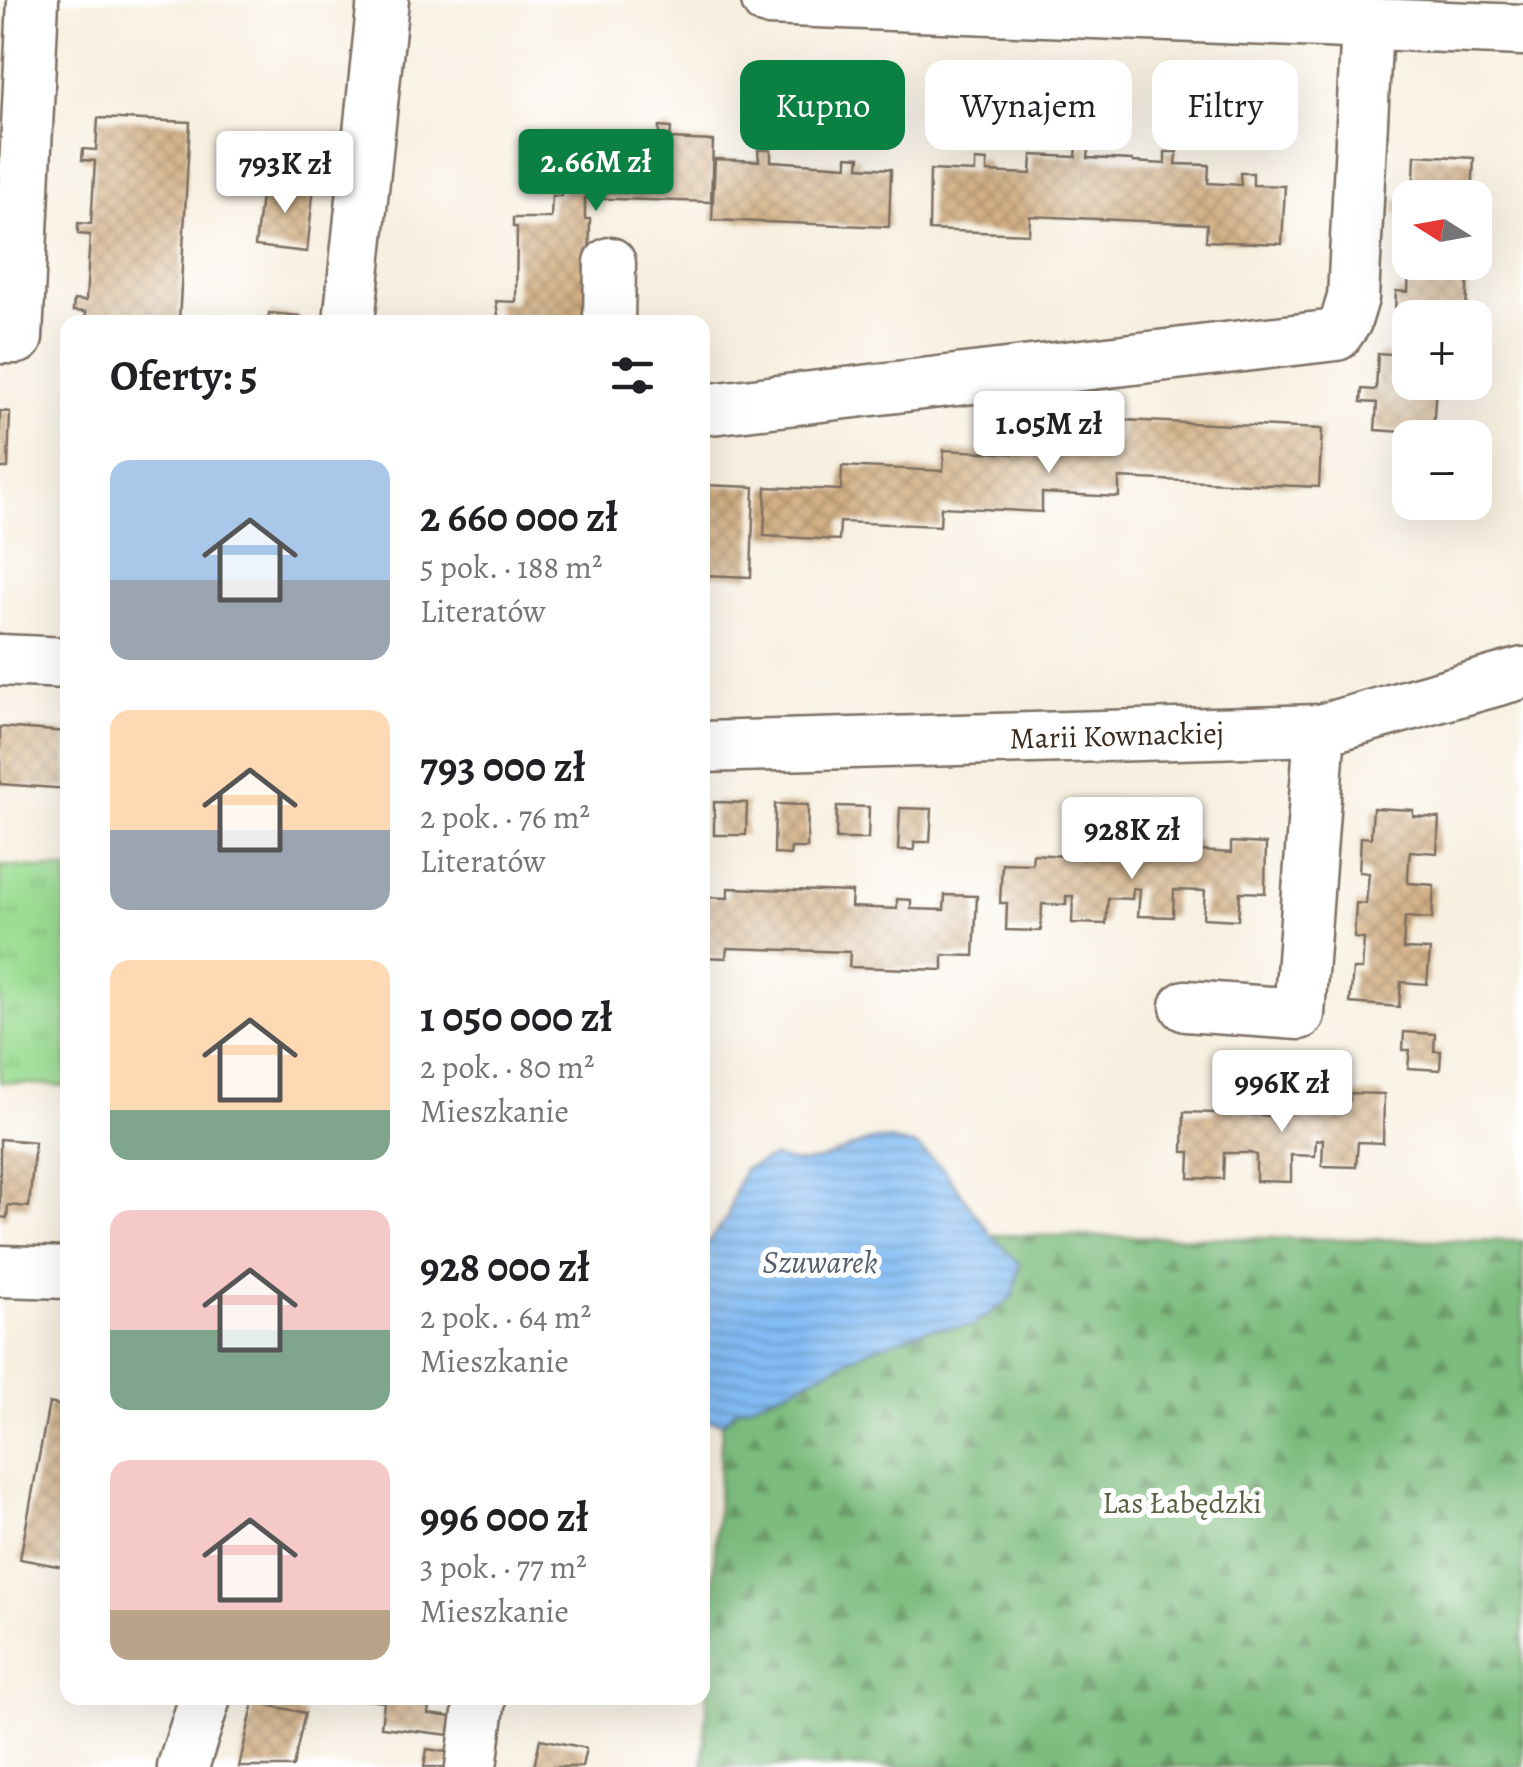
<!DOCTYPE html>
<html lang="pl">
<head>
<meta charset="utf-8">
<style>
  :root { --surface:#fff; --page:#f2f2f2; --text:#202124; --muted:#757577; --accent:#0b8043 }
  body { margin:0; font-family:Alegreya,serif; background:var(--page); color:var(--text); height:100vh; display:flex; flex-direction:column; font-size:38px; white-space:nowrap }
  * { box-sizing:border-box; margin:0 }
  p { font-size:32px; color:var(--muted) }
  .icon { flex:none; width:55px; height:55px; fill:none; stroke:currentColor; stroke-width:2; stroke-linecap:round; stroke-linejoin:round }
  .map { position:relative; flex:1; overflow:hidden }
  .panel { position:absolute; left:60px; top:315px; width:650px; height:1390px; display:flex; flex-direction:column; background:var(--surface); border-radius:20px; box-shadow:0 10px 40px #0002 }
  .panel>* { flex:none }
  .banner { position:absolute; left:740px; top:60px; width:632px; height:90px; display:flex; gap:20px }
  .needle { width:65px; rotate:281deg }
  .buttons { position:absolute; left:1392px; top:180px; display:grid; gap:20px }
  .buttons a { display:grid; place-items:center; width:100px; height:100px; border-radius:20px; background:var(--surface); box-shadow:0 10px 40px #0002; font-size:50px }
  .price { position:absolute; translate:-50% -85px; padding:0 22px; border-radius:10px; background:#fff; color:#222; font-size:32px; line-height:65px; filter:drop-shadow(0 2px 5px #0008) }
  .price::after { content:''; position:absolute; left:50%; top:60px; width:30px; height:22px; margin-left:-15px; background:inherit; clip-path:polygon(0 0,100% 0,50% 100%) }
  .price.active { background:var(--accent); color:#fff }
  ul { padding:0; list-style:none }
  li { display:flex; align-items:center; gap:30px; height:250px; padding:0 50px }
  li span { display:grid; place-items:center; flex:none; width:280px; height:200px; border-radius:20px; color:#555 }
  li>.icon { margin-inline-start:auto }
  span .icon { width:120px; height:120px; fill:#fffc; stroke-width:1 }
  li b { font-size:42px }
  h2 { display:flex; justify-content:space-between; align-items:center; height:120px; padding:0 50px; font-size:42px }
  .pill { padding:0 35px; border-radius:20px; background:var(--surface); box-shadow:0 10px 40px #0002; font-size:35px; line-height:90px }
  .pill.active { background:var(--accent); color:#fff }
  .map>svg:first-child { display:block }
</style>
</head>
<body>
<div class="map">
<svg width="1523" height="1767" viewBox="0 0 1523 1767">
  <defs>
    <pattern id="forest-firs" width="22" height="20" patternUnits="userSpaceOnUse" patternTransform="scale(2.5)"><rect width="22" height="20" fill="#7cbc7d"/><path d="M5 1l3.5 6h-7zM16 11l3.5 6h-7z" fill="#679966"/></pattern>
    <pattern id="park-tufts" width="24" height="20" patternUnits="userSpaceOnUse" patternTransform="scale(2.5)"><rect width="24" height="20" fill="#9bdd93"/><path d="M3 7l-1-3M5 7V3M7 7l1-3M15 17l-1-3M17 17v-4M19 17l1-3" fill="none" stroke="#86be7e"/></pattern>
    <pattern id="water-rules" width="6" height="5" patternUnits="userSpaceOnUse" patternTransform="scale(2.5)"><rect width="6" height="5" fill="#82bcf4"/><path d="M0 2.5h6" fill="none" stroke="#6c99c5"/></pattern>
    <pattern id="building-cross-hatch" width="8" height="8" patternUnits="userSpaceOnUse" patternTransform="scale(2.5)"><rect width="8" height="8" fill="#d3b085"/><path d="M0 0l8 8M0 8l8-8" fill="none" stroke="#ac8f6c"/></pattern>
  </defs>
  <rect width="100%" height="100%" fill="#fff"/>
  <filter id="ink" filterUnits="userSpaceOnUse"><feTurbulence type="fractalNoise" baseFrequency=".01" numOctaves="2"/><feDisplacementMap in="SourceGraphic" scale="20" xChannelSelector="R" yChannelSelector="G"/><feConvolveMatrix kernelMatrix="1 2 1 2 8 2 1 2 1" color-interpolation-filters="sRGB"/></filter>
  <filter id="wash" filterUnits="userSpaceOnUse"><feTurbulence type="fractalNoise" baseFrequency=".0048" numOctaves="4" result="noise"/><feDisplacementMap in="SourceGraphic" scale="40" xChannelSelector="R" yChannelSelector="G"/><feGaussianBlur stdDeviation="2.25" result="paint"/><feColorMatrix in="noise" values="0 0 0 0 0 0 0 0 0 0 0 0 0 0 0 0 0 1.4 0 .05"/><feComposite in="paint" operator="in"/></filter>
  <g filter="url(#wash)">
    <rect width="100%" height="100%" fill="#f7efdf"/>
    <path fill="url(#forest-firs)" stroke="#5c734e" stroke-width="2.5" d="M991,1235l532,6v526h-820l19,-344 14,-13 60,-24 75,-37 57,-20 44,-3 41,-29 7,-32z"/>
    <path fill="url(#park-tufts)" stroke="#6b8458" stroke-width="2.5" d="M0,866l67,4v216l-67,-4z"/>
    <path fill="url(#water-rules)" stroke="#5e7389" stroke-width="2.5" d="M871,1140h18l27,6 27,22 48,67 29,29 -7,33 -41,29 -44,3 -57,20 -75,37 -60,24 -14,13 -19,-3v-171l24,-32 8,-28 9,-20 29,-12c41,15 59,-5 98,-17z"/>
    <g id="blocks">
      <path fill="url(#building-cross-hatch)" d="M98,118l92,4 -11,200h-94l1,-10 -13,-1 1,-11 12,1 4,-66 -12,-1v-11l13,1 4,-63 -13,-1 1,-11 13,1z
        M659,127l12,1 -1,11 43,2 -2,61 -126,-4v21h5l-2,103h-89l-3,-21 20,1 1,-75h-4v-9h38l1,-22h9v-12l-6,-9 7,-8h-10l1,-31 106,2z
        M1077,146h12l-1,12 44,2 1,2 32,2v-12h12l-1,12 33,1 -1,18 33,2 -1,-12h13v12l32,1 -3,58 -76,-3 1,-17 -177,-8 -1,18 -100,-4 1,-60 45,2v-12l12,1v11l44,2 1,-19 44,2z
        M758,150h13v11l76,5v-10l13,1 -1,10 32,2 -2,58 -177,-7 3,-61 44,2z
        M1415,155l59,3 -2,40h-59z
        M263,180l51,5 -7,67 -52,-6z
        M1396,199l14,1v16l-15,-1z
        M1409,262h59l-2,56h-59v-6h-12l1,-21 12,1z
        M269,313l31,3v6h-32z
        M1407,319h3v63h26l-3,52 -58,-4 2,-27 -16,-1 1,-13 14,1 2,-37 27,2z
        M0,411l10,1 -2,56h-8z
        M1122,420l200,9 -3,58 -200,-9v19l-77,-4v19l-101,-5 -1,19 -100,-4 -1,18 -75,-4 2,-49 75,3 1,-24 101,5 1,-21 100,5 1,-15 76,3z
        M702,485l52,2 -3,90 -49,-2z
        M0,727l68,5v57l-68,-5z
        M714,802l33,1 -1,32h-32z
        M775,804l33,1 -1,43h-16l-1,7 -16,-1z
        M837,806l32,1 -1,32h-32z
        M900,808l32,1 -2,33h-16v8h-16z
        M1373,808l40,2v6l26,2 -2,35 -27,-2 -2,24v8l26,2 -2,34 -27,-2 -2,32 27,1 -3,34 -26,-2 -2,25 -49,-4 3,-34h9l2,-30 -10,-1 2,-35 10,1 3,-31 -10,-1 2,-35 10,1z
        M1165,840l35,1v10l31,2v-11l35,2 -1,49 -25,-1 -2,28 -35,-2 2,-27 -31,-1 -1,27 -35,-1 2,-27 -7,-1 -1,11 -24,-1 -2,26 -34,-1 1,-27h-7v9l-24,-1 -1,27 -35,-1 1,-27h-7l2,-40 30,1 1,-10 66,4v-10l66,2z
        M728,888l124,4 -1,15 46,2v-10l14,1v9l33,1 1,-15 32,1 -3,60 -31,-1v15l-94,-3 1,-15 -123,-4 -1,10 -24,-1v-60l26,1z
        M1404,1032l31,2 -1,17h7l-1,19 -32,-2 2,-18h-7z
        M1350,1093l34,1 -1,49 -25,-1 -2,25 -34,-1 1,-27 -7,1 -1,16 -24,-1v27l-35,-1v-26l-6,-2h-26l-1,26 -34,-1 1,-26h-7l1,-40 31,1v-11l36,2v11l31,1v-11l36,1v-6l32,1z
        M0,1139l35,3 -6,65 -21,-2 -1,13 -7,-1z
        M49,1403l19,4v161l-48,-9z
        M366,1698h64l-2,16 33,4 -2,18 -78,-9 3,-25 -19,-2z
        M254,1702l51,11 -12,54h-54z
        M540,1739l46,9 -4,19h-48z
        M427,1749l25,4 -3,14h-25z"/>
    </g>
  </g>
  <g filter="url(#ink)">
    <use href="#blocks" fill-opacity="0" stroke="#7d6f62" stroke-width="2.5"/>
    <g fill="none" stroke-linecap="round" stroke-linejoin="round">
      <g stroke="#7d6f62" stroke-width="55">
        <g id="minor">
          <path d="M767,0l756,30"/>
          <path d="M349,322l34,-322"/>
          <path d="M609,322l1,-59"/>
          <path d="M0,338h17l16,-338"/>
          <path d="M702,410l634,-75 10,-14 7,-23 14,-274"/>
          <path d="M0,660l68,3"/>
          <path id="s1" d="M702,747l618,-17 203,-57"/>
          <path d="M1186,1006l113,8 21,-284"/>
          <path d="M0,1271l68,2"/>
          <path d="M183,1767l22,-69"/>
          <path d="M471,1767l9,-69"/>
        </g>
      </g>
      <use href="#minor" stroke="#fff" stroke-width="50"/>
    </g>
  </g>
  <g text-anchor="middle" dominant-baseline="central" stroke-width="10" stroke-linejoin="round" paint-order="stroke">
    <g font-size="30" fill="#3b2a1e" stroke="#fff">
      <text stroke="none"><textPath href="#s1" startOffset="415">Marii Kownackiej</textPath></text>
    </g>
    <g font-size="30" fill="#586041" stroke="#fff">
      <text x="1182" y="1503">Las Łabędzki</text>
    </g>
    <g font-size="32" font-style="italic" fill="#545d69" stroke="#fff">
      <text x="820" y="1262">Szuwarek</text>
    </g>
  </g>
</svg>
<div class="buttons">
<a><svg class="needle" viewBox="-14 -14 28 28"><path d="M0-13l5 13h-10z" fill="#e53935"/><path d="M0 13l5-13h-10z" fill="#757577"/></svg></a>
<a>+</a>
<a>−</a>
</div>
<b class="price active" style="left:596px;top:214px">2.66M zł</b>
<b class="price" style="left:285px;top:216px">793K zł</b>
<b class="price" style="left:1049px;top:476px">1.05M zł</b>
<b class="price" style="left:1132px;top:882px">928K zł</b>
<b class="price" style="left:1282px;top:1135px">996K zł</b>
<div class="banner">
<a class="pill active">Kupno</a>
<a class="pill">Wynajem</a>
<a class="pill">Filtry</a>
</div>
<section class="panel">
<h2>Oferty: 5<svg class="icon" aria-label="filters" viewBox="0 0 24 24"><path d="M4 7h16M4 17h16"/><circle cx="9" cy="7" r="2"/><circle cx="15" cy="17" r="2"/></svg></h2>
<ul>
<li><span style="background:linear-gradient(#a9c7e8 60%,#9aa5b1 0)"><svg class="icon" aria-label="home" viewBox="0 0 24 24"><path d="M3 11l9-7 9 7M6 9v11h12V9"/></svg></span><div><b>2 660 000 zł</b><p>5 pok. · 188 m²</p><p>Literatów</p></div></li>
<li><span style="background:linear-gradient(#ffd9b3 60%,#9aa5b1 0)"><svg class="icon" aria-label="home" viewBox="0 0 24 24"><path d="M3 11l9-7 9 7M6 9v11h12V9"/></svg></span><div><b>793 000 zł</b><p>2 pok. · 76 m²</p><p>Literatów</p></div></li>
<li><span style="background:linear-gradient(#ffd9b3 75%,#7fa58c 0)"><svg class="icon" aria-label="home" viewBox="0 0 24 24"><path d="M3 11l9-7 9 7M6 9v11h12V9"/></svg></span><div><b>1 050 000 zł</b><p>2 pok. · 80 m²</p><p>Mieszkanie</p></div></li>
<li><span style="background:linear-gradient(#f6c9c9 60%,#7fa58c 0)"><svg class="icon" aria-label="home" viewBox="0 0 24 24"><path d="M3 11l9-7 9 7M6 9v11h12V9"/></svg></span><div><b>928 000 zł</b><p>2 pok. · 64 m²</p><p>Mieszkanie</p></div></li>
<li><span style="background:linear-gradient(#f6c9c9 75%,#b9a48a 0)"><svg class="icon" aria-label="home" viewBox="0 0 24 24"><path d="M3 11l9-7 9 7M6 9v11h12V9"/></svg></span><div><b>996 000 zł</b><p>3 pok. · 77 m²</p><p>Mieszkanie</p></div></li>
</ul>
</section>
</div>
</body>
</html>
